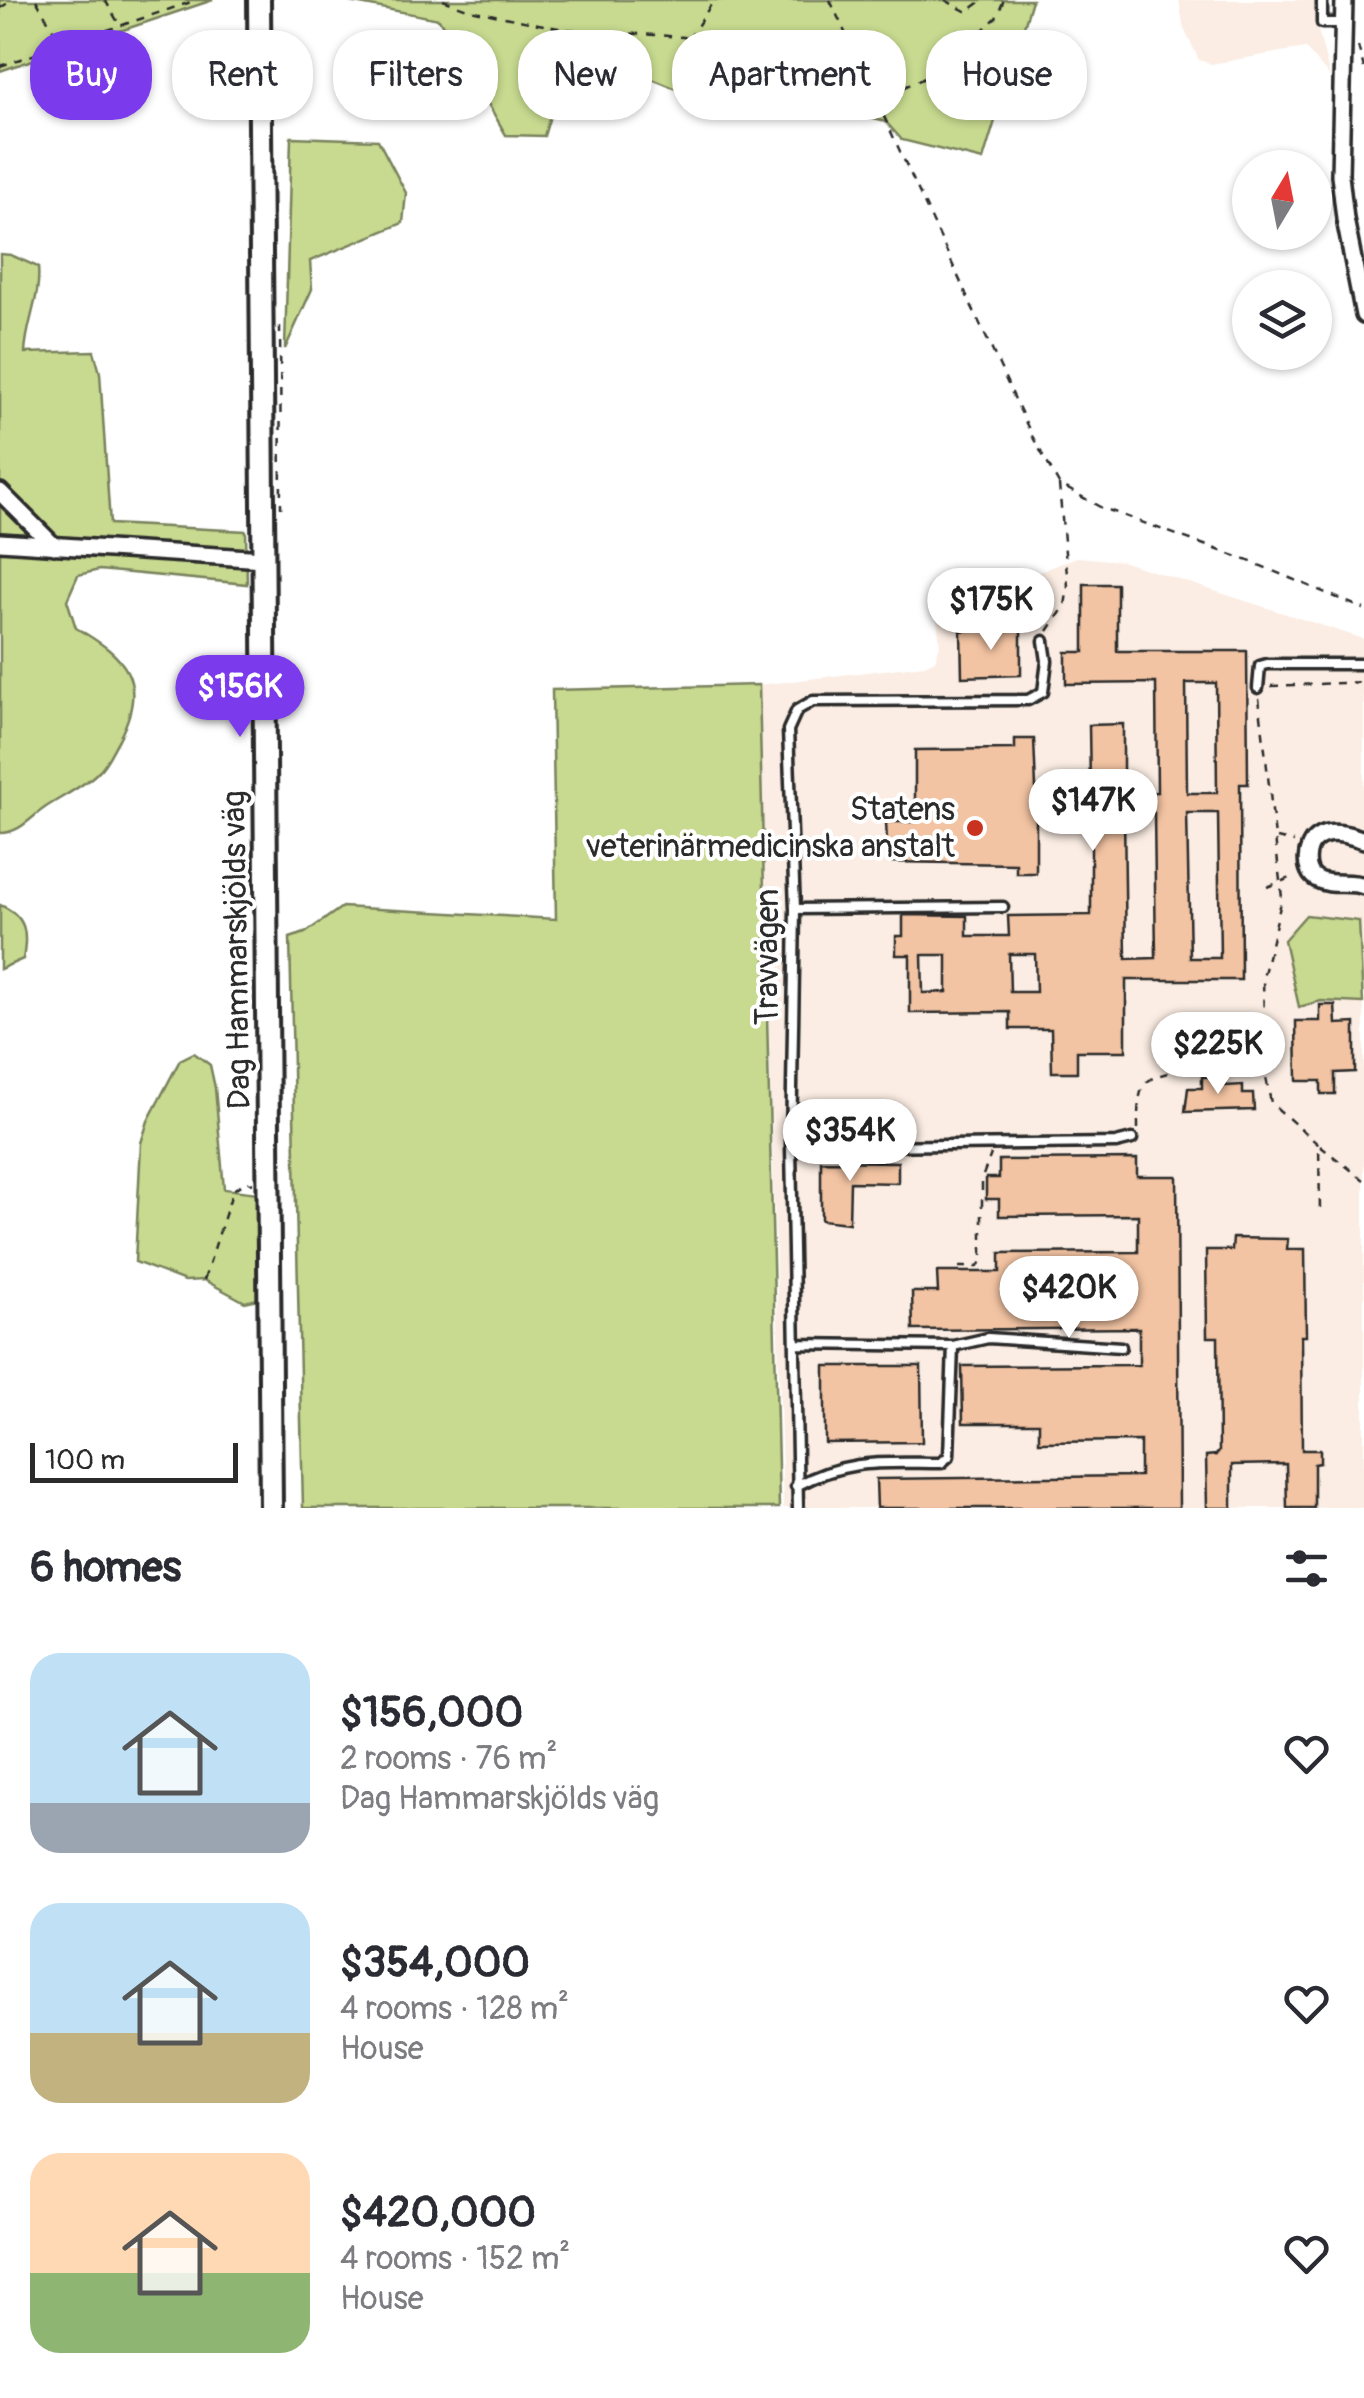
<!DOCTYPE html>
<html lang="en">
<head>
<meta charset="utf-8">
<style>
  :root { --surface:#fff; --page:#f2f2f3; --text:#2b2b33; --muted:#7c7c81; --accent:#7c3aed }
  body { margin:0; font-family:Pangolin,sans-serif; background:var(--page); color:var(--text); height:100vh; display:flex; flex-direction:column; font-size:38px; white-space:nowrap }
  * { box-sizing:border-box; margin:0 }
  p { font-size:32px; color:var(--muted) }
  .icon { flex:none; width:55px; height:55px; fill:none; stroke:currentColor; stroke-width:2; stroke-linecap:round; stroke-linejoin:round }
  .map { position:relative; height:1508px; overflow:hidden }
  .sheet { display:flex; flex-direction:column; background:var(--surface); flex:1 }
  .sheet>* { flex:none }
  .hud { position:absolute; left:30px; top:30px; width:1305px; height:90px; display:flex; gap:20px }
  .needle { width:65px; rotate:10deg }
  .controls { position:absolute; left:1232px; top:150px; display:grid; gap:20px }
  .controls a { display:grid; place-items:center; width:100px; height:100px; border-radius:50%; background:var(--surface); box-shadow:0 2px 8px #0004; font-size:50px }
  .scale { position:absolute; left:30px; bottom:25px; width:208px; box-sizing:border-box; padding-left:10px; border:5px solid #2b2b2b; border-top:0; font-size:28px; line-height:35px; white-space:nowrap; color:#2b2b2b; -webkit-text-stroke:8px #fff; paint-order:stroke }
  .price { position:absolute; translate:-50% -85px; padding:0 22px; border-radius:35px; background:#fff; color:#222; font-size:32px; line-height:65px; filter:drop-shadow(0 2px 5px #0008) }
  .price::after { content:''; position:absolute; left:50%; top:60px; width:30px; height:22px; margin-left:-15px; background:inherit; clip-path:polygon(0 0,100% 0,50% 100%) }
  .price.active { background:var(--accent); color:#fff }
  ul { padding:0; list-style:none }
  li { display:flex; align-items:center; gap:30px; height:250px; padding:0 30px }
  li span { display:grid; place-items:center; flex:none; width:280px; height:200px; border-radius:30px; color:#555 }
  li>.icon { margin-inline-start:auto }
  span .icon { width:120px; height:120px; fill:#fffc; stroke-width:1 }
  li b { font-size:42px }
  h2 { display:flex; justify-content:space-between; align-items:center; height:120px; padding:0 30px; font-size:42px }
  .tag { padding:0 35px; border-radius:40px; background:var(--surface); box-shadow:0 2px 8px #0004; font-size:35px; line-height:90px }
  .tag.active { background:var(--accent); color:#fff }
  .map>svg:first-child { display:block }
</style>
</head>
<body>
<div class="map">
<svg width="1364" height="1508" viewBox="0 0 1364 1508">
  <rect width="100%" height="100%" fill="#fff"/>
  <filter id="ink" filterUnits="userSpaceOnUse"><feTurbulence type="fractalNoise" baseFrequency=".01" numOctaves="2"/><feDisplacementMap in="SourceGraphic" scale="20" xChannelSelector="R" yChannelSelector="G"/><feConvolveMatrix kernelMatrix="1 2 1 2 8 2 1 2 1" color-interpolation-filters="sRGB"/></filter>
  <g filter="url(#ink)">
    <path fill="#fbede3" d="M1179,0h137v22l14,55 -25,-29 -94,16 -12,-4 -15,-31z
      M1077,557l44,4 243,78v869h-581l-24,-823 165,-20 11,-5 5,-15 -4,-33z"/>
    <path fill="#c7da8f" stroke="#79825d" stroke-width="2.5" d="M0,0h213l-213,71z
      M339,0h693l-49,160 -81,-20 -16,-18 -107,-26 -105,-8 -103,-42 -27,90 -38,-1 -67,-116z
      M291,137l87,3 28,53 -3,30 -93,38 2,28 -27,60z
      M0,254l11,1 27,12c3,30 -12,56 -13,86l69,-2 6,22 10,151 136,7 1,53 -148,-14 -21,5 -11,25 9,28c51,29 73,54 43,111 -6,10 -12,25 -21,33 -14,14 -35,24 -52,35 -15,10 -26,26 -46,26z
      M759,685l20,823h-476l-13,-570 15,-5 37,-26 214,12 -4,-229z
      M0,905c26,11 28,27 23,54l-23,10z
      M1306,915l53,6 4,82 -42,-2 -22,6 -15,-67z
      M194,1053l16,12 5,23 9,101 34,4 3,61 -3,45 -13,3 -41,-22 -19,1 -50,-19 6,-119 7,-22 32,-61z"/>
    <path fill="#f3c4a3" stroke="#2b2b2b" stroke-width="2.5" fill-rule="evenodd" d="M1084,584h33v67h130l1,133h-8l1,196h-115v71h-49v21h-25l-1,-43h-41v-17l-100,1v-58h-14v-19h7v-21l64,1v20h42l-1,-20 83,-1v-108l-55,1v65h-20v-9l-128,-2 -2,-40h29v-72l100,-1v-10h19l2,49h54l-1,-63 34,-1v69l34,-1 -1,-109 -90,1v-32h18zM1186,683h30l1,110h-30zM1124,813h30l2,145 -30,1zM1187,813h31l2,145h-30zM1009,954h26l1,38h-26zM922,955h25v37l-24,1z
      M977,629h44v46l-59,2 -1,-46z
      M1320,1005h15l1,19 19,-1v49l-20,1v21h-14v-13h-24l-1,-60h24z
      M1225,1076v10l18,-1v9h10l1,16 -69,2 3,-24h14v-11z
      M1137,1159v17h40l2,332h-302l-1,-29 264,-3v-35l-101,1v-19h-76l-1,-57 177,-1v-37l-226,2 -1,-38h26l-1,-20h63v-19l138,-1v-37l-139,1v-17h-13v-21h13v-18z
      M821,1161l77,1v21l-48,-1 -1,41 -28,-3z
      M1233,1238l55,1 -1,10h18l1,87h-5l1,114h18v13l-6,1v44h-27l-1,-44 -54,1v43h-25l-1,-52 10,-1 3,-4 -1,-114h-11l-1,-87h26z
      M825,1366h96l1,76 -97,1z"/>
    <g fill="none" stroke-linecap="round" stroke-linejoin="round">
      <g stroke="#2b2b2b" stroke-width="15">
        <path id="service" d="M1322,0v23h22
          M1258,688l2,-22 7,-2h97
          M795,909l208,-2
          M791,1147l325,-4 16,-4
          M795,1344l158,2 35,-8 133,9
          M796,1486c53,-28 87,-23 145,-23l8,-7 4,-110
          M798,1508l-7,-361 4,-238 -7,-179 9,-20 16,-9 215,-1 15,-8 4,-31 -3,-20"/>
      </g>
      <g stroke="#2b2b2b" stroke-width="22">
        <path id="minor" d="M1344,0l-4,175 5,44 19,96
          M0,492l54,54
          M0,542l264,17
          M1364,840c-14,-5 -33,-11 -47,-2 -12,8 -14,34 0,41 14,8 32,1 47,7"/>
      </g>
      <g stroke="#2b2b2b" stroke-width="28">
        <path id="secondary" d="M259,0l12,1508"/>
      </g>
      <path stroke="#2b2b2b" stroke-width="2.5" stroke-dasharray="8 8" stroke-linecap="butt" d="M36,0l26,44
        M105,0l14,24
        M443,0l27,10 93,19 121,8 33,23 98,18 57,23 62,-27 62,-56 8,-18
        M830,0l201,434 28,50 41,23 154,56 110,46
        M945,0l22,12 16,-12
        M0,8l13,-8
        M689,39l25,-39
        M1358,46l6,22
        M0,66l197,-66
        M280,326l1,182
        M1048,631l17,-25 3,-20 -9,-101
        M1271,686l93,-4
        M1259,698l23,200 -19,80 2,94 6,31 48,42 1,66
        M1277,838l17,4
        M1267,887l26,-10
        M1138,1129c0,-13 -1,-37 8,-46 17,-18 91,-15 116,-16
        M1320,1146l44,34
        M959,1267h19l4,-8v-81l9,-24
        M204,1280l29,-90 12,-8 8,1"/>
      <use href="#service" stroke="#fff" stroke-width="8"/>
      <use href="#minor" stroke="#fff" stroke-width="15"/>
      <use href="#secondary" stroke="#fff" stroke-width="20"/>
    </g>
  </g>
  <circle fill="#c8321e" stroke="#fff" stroke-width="4" cx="975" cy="828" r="10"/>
  <g text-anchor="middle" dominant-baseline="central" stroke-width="8" stroke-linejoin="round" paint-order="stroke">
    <g font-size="32" fill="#2b2b2b" stroke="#fff" text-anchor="end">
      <text x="955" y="810">Statens<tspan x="955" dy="37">veterinärmedicinska anstalt</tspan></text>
    </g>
    <g font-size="32" fill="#2b2b2b" stroke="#fff">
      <text transform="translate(237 950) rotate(-91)">Dag Hammarskjölds väg</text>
      <text transform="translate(768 957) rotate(-90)">Travvägen</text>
    </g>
  </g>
</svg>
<div class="controls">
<a><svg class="needle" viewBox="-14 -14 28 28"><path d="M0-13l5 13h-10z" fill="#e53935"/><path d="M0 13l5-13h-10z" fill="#7c7c81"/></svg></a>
<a><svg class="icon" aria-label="layers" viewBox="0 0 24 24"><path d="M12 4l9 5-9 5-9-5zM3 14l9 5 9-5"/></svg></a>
</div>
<div class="scale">100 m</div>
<b class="price" style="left:991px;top:653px">$175K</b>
<b class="price active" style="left:240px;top:740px">$156K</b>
<b class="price" style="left:1093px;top:854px">$147K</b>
<b class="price" style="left:1218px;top:1097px">$225K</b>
<b class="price" style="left:850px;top:1184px">$354K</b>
<b class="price" style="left:1069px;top:1341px">$420K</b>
<div class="hud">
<a class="tag active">Buy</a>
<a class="tag">Rent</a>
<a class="tag">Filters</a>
<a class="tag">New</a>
<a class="tag">Apartment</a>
<a class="tag">House</a>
</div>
</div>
<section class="sheet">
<h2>6 homes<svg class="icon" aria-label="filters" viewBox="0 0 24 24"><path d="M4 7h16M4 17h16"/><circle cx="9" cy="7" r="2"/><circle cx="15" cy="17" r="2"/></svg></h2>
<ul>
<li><span style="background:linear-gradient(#bfe0f5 75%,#9aa5b1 0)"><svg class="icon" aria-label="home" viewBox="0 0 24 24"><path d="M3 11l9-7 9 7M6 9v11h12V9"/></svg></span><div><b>$156,000</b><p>2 rooms · 76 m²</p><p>Dag Hammarskjölds väg</p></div><svg class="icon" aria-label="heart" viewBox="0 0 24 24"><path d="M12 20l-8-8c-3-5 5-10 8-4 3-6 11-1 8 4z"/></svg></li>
<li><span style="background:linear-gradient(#bfe0f5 65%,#c2b280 0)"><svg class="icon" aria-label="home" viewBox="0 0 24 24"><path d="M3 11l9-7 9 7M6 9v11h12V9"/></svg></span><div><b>$354,000</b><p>4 rooms · 128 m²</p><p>House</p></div><svg class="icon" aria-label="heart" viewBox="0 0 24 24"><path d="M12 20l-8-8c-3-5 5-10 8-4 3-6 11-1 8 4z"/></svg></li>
<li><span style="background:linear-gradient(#ffd9b3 60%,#8fb573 0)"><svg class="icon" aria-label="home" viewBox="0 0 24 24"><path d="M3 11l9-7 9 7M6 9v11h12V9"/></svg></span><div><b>$420,000</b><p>4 rooms · 152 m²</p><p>House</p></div><svg class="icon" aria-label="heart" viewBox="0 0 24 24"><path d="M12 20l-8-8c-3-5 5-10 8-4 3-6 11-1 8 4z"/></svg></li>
</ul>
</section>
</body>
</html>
